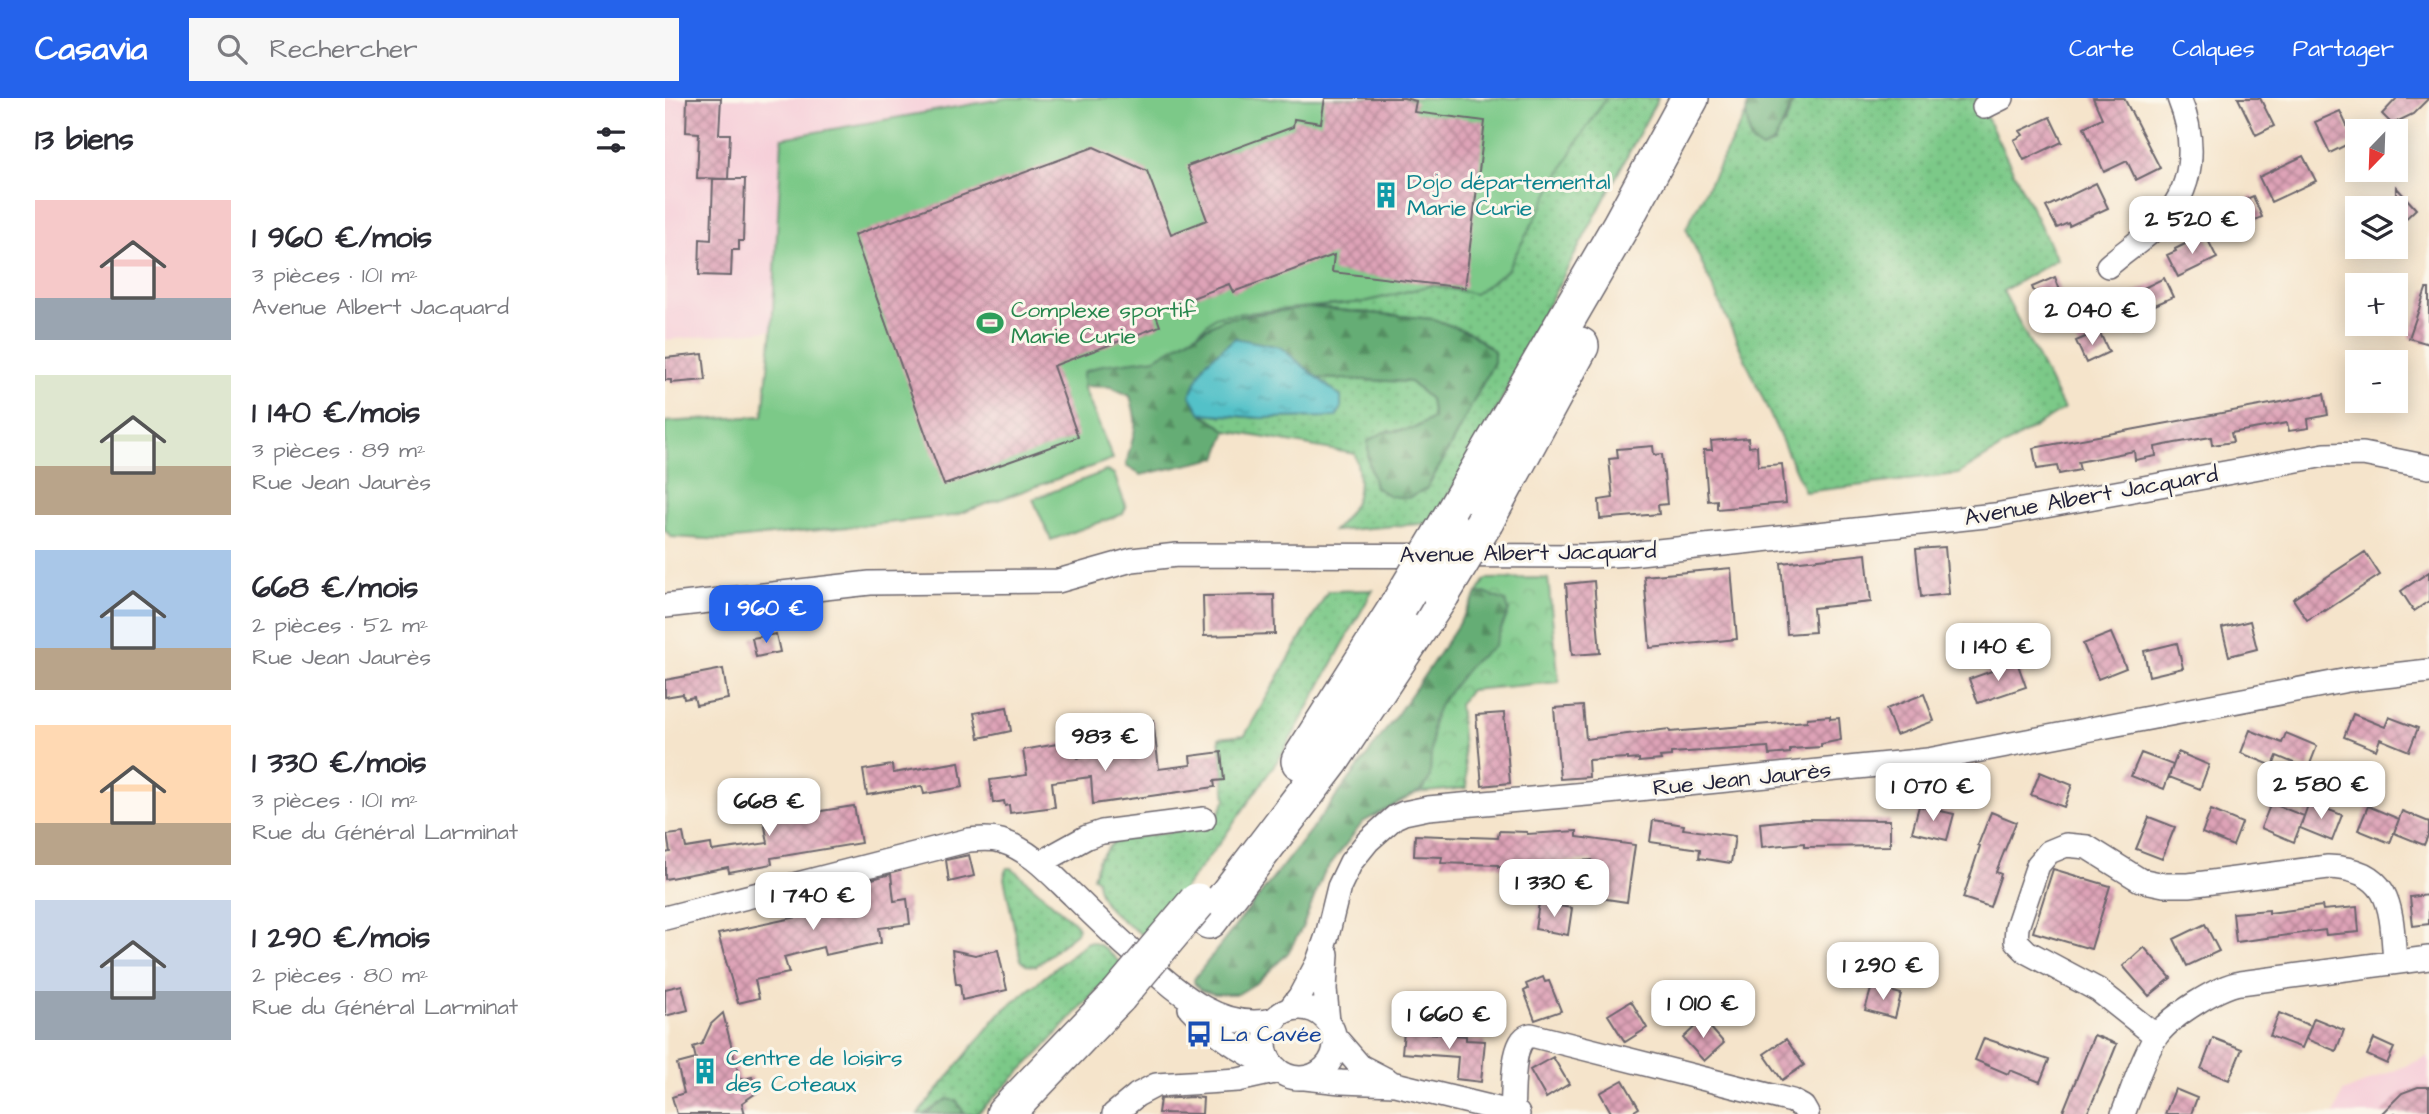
<!DOCTYPE html>
<html lang="fr">
<head>
<meta charset="utf-8">
<style>
  :root { --surface:#fff; --page:#f7f7f7; --text:#2b2b33; --muted:#7c7c81; --accent:#2563eb }
  body { margin:0; font-family:"Architects Daughter",sans-serif; background:var(--page); color:var(--text); height:100vh; display:flex; flex-direction:column; font-size:26px; white-space:nowrap }
  * { box-sizing:border-box; margin:0 }
  p { font-size:23px; color:var(--muted) }
  .icon { flex:none; width:38px; height:38px; fill:none; stroke:currentColor; stroke-width:2; stroke-linecap:round; stroke-linejoin:round }
  .map { position:relative; flex:1; overflow:hidden }
  .side { display:flex; flex-direction:column; background:var(--surface); width:665px }
  .side>* { flex:none }
  .needle { width:46px; rotate:203deg }
  .fabs { position:absolute; left:1680px; top:21px; display:grid; gap:14px }
  .fabs a { display:grid; place-items:center; width:63px; height:63px; border-radius:0px; background:var(--surface); box-shadow:0 4px 18px #0003; font-size:35px }
  .price { position:absolute; translate:-50% -60px; padding:0 16px; border-radius:14px; background:#fff; color:#222; font-size:23px; line-height:46px; filter:drop-shadow(0 2px 4px #0008) }
  .price::after { content:''; position:absolute; left:50%; top:42px; width:21px; height:16px; margin-left:-10px; background:inherit; clip-path:polygon(0 0,100% 0,50% 100%) }
  .price.active { background:var(--accent); color:#fff }
  ul { padding:0; list-style:none }
  li { display:flex; align-items:center; gap:21px; height:175px; padding:0 35px }
  li span { display:grid; place-items:center; flex:none; width:196px; height:140px; border-radius:0px; color:#555 }
  li>.icon { margin-inline-start:auto }
  span .icon { width:84px; height:84px; fill:#fffc; stroke-width:1 }
  li b { font-size:30px }
  h2 { display:flex; justify-content:space-between; align-items:center; height:84px; padding:0 35px; font-size:30px }
  header { display:flex; align-items:center; gap:42px; box-sizing:border-box; height:98px; padding:0 35px; background:var(--accent); color:#fff }
  header strong { font-size:33px }
  nav { display:flex; gap:38px; margin-inline-start:auto; font-size:24px }
  .search { width:490px; height:63px; background:var(--page); display:flex; align-items:center; gap:18px; box-sizing:border-box; padding:0 24px; border-radius:0px; color:var(--muted); font-size:26px }
  main { display:flex; flex:1; min-height:0 }
  .map>svg:first-child { display:block }
</style>
</head>
<body>
<header>
<strong>Casavia</strong>
<div class="search"><svg class="icon" aria-label="search" viewBox="0 0 24 24"><circle cx="10" cy="10" r="6"/><path d="M15 15l6 6"/></svg>Rechercher</div>
<nav><a>Carte</a><a>Calques</a><a>Partager</a></nav>
</header>
<main>
<section class="side">
<h2>13 biens<svg class="icon" aria-label="filters" viewBox="0 0 24 24"><path d="M4 7h16M4 17h16"/><circle cx="9" cy="7" r="2"/><circle cx="15" cy="17" r="2"/></svg></h2>
<ul>
<li><span style="background:linear-gradient(#f6c9c9 70%,#9aa5b1 0)"><svg class="icon" aria-label="home" viewBox="0 0 24 24"><path d="M3 11l9-7 9 7M6 9v11h12V9"/></svg></span><div><b>1 960 €/mois</b><p>3 pièces · 101 m²</p><p>Avenue Albert Jacquard</p></div></li>
<li><span style="background:linear-gradient(#dfe7d0 65%,#b9a48a 0)"><svg class="icon" aria-label="home" viewBox="0 0 24 24"><path d="M3 11l9-7 9 7M6 9v11h12V9"/></svg></span><div><b>1 140 €/mois</b><p>3 pièces · 89 m²</p><p>Rue Jean Jaurès</p></div></li>
<li><span style="background:linear-gradient(#a9c7e8 70%,#b9a48a 0)"><svg class="icon" aria-label="home" viewBox="0 0 24 24"><path d="M3 11l9-7 9 7M6 9v11h12V9"/></svg></span><div><b>668 €/mois</b><p>2 pièces · 52 m²</p><p>Rue Jean Jaurès</p></div></li>
<li><span style="background:linear-gradient(#ffd9b3 70%,#b9a48a 0)"><svg class="icon" aria-label="home" viewBox="0 0 24 24"><path d="M3 11l9-7 9 7M6 9v11h12V9"/></svg></span><div><b>1 330 €/mois</b><p>3 pièces · 101 m²</p><p>Rue du Général Larminat</p></div></li>
<li><span style="background:linear-gradient(#c9d6e8 65%,#9aa5b1 0)"><svg class="icon" aria-label="home" viewBox="0 0 24 24"><path d="M3 11l9-7 9 7M6 9v11h12V9"/></svg></span><div><b>1 290 €/mois</b><p>2 pièces · 80 m²</p><p>Rue du Général Larminat</p></div></li>
</ul>
</section>
<div class="map">
<svg width="1764" height="1016" viewBox="0 0 1764 1016">
  <defs>
    <pattern id="grass-dots" width="8" height="8" patternUnits="userSpaceOnUse" patternTransform="scale(1.75)"><rect width="8" height="8" fill="#7cc988"/><path d="M2 2h.1M6 6h.1" fill="none" stroke="#6bac76" stroke-width="1.8" stroke-linecap="round"/></pattern>
    <pattern id="forest-firs" width="22" height="20" patternUnits="userSpaceOnUse" patternTransform="scale(1.75)"><rect width="22" height="20" fill="#65ad74"/><path d="M5 1l3.5 6h-7zM16 11l3.5 6h-7z" fill="#538c60"/></pattern>
    <pattern id="park-crowns" width="20" height="18" patternUnits="userSpaceOnUse" patternTransform="scale(1.75)"><rect width="20" height="18" fill="#7cc988"/><path d="M2 6a3 3 0 1 1 6 0M12 15a3 3 0 1 1 6 0" fill="none" stroke="#6bac76"/></pattern>
    <pattern id="water-ripples" width="26" height="14" patternUnits="userSpaceOnUse" patternTransform="scale(1.75)"><rect width="26" height="14" fill="#53c1c8"/><path d="M2 4q2-2 4 0t4 0M15 11q2-2 4 0t4 0" fill="none" stroke="#449ca4"/></pattern>
    <pattern id="building-cross-hatch" width="8" height="8" patternUnits="userSpaceOnUse" patternTransform="scale(1.75)"><rect width="8" height="8" fill="#dea3b7"/><path d="M0 0l8 8M0 8l8-8" fill="none" stroke="#b48496"/></pattern>
  </defs>
  <rect width="100%" height="100%" fill="#fbf7ec"/>
  <filter id="ink" filterUnits="userSpaceOnUse"><feTurbulence type="fractalNoise" baseFrequency=".0143" numOctaves="2"/><feDisplacementMap in="SourceGraphic" scale="14" xChannelSelector="R" yChannelSelector="G"/><feConvolveMatrix kernelMatrix="1 2 1 2 8 2 1 2 1" color-interpolation-filters="sRGB"/></filter>
  <filter id="wash" filterUnits="userSpaceOnUse"><feTurbulence type="fractalNoise" baseFrequency=".00686" numOctaves="4" result="noise"/><feDisplacementMap in="SourceGraphic" scale="28" xChannelSelector="R" yChannelSelector="G"/><feGaussianBlur stdDeviation="1.57" result="paint"/><feColorMatrix in="noise" values="0 0 0 0 0 0 0 0 0 0 0 0 0 0 0 0 0 1.4 0 .05"/><feComposite in="paint" operator="in"/></filter>
  <g filter="url(#wash)">
    <rect width="100%" height="100%" fill="#f5e4cb"/>
    <path fill="#f6cfd9" d="M0,0h342l-225,40 -10,192 -107,10z
      M1764,958v58h-95l9,-22z"/>
    <path fill="url(#grass-dots)" stroke="#4f7662" stroke-width="2" d="M941,0h52l-127,239 -34,73 -65,113 -99,8c25,-25 31,-41 22,-77l-128,-23 -26,-18 59,5 76,-1 5,-20 -23,-19 92,4 20,17 3,19 -20,11 -29,3 42,57 16,-27 52,-100v-11l-24,-18 -37,-14 -125,-12 -85,12 -26,14 18,-16 7,-2 142,-13 68,-17 43,9z
      M1130,0h182l80,161 -54,32 61,118 -106,65 -153,18 -119,-264 60,-114 5,28 34,-18z
      M708,492l-89,161 -62,89 -55,70 -25,25c-20,-15 -44,-28 -45,-56l-4,-2 6,-19 16,-18 90,-13 13,-12 8,-16 -7,-61 26,-3 83,-144z
      M342,770h5l64,56 2,4 -2,5 -40,33 -10,-1 -5,-5 -17,-82z
      M422,844c15,0 24,12 34,22l-79,86 -65,64h-13l-7,-12 -10,-3 -22,15h-7l81,-100z"/>
    <path fill="url(#forest-firs)" stroke="#446858" stroke-width="2" d="M1083,0h47l-21,45 -12,6 -11,-7 -5,-28z
      M643,209l125,12 37,14 24,18v11l-52,100 -16,27 -18,9 -18,-2 -15,-9 -7,-28v-18l16,-9 29,-3 20,-11 -3,-19 -20,-17 -92,-4 -38,-30 -79,65 26,18 -10,27 -76,17 -15,-9c6,-33 15,-34 4,-70l-19,-9 -28,-1 -1,-13 20,-8 53,-7 68,-39z
      M820,495l21,8 3,9 -15,36 -23,18 -38,57 -3,56 -6,12 -61,33 -39,51 -22,55 -14,25 -30,29 -20,12h-23l-15,-4 -6,-7v-4c98,-126 200,-249 283,-385z
      M282,1001l10,2 7,13h-39z"/>
    <path fill="url(#park-crowns)" stroke="#4f7662" stroke-width="2" d="M875,480l8,1 11,103 -89,8 -11,15 8,83 -51,5 8,-4 6,-12 3,-56 7,-17 31,-40 23,-18 15,-35 -3,-10 -21,-8 -8,1 9,-15z"/>
    <path fill="#7cc988" stroke="#4f7662" stroke-width="2" d="M342,0h599l-30,46 -69,126 -32,24 -43,-9 -68,17 -142,13 -7,2 -18,16 -42,25 -53,7 -19,7v14l30,73 -160,57 -228,24 -54,-3 -6,-7v-108l98,-6 9,-86 10,-192z
      M441,373l8,3 12,33 -3,7 -72,26 -18,-41z"/>
    <path fill="url(#water-ripples)" stroke="#3a7282" stroke-width="2" d="M570,240l45,9 61,50v12l-5,8 -76,1 -59,-5 -11,-18 15,-32z"/>
    <g id="blocks">
      <path fill="url(#building-cross-hatch)" d="M22,0h34l-2,36h11l-2,45 -31,-1 2,-45 -13,-1z
        M660,0h79l12,3 -2,11 71,9 -20,167 -133,-16 2,-17 -101,37 -4,-8 -74,28 5,14 -107,40 25,71 -134,48 -90,-250 240,-88 53,24 24,63 36,-14 -20,-54 106,-39 1,-8 27,4z
        M1428,0h31l36,70 -24,12 -9,-19 -23,11 -20,-45 18,-9z
        M1573,0h22l14,28 -18,9z
        M1732,0h32l-16,16 -21,10 -10,-10z
        M1675,13l14,30 -24,12 -15,-31z
        M1385,19l12,25 -38,18 -10,-20 9,-5 -3,-4z
        M1638,58l13,25 -45,21 -12,-25z
        M48,81h32l-2,62h-4v9h-7l-1,26 -32,-1 1,-36 11,1z
        M1431,85l12,25 -39,18 -1,-3 -11,5 -11,-21z
        M1731,89l20,22 -20,19z
        M1588,98l9,21 -28,12 -9,-20z
        M1540,136l12,24 -39,19 -11,-22 9,-4 -1,-2z
        M1390,179l13,35 -22,9 -14,-34z
        M1499,180l9,19 -27,12 5,10 -18,9 -4,-10 -3,1 -9,-18z
        M1761,191h3v55l-20,-6z
        M1434,233l10,21 -23,11 -10,-22z
        M38,256l3,26 -35,3v-3h-6v-22z
        M1659,296l4,21 -20,4 1,9 -20,3 -2,-8 -56,10 2,9 -21,3 -1,-8 -36,6 -20,4 1,9 -21,4 -1,-9 -56,11 2,8 -21,4 -2,-8 -20,3 -4,-21z
        M1083,340l1,9 8,-1 1,20 24,-2 4,39 -69,6v-9l-9,1 -4,-51h8l-1,-9z
        M988,348l1,9 8,-1 5,50 -9,1 1,9 -59,5 -1,-19 14,-2 -4,-39 9,-1 -1,-9z
        M1280,449l4,47 -28,3 -5,-48z
        M1700,454l15,23 -55,36 -1,-1 -17,10 -14,-21z
        M1201,456l5,48 -58,6 2,24 -28,2 -6,-71z
        M1066,470l6,71 -87,9 -6,-72z
        M1764,474v29l-15,10 -13,-20z
        M929,483l6,72 -28,2 -6,-71z
        M609,497l1,39 -71,2 -1,-40z
        M1585,523l7,28 -28,7 -7,-28z
        M1446,535l15,35 -28,11 -15,-35z
        M111,536l4,18 -24,5 -4,-19z
        M1512,545l6,25 -34,8 -5,-25z
        M1352,564l9,25 -48,16 -9,-24z
        M58,571l5,30 -32,6 -2,-8 -10,2 -1,-5 -18,3v-17z
        M1259,596l10,27 -38,14 -10,-26z
        M918,608l3,33 83,-10 1,3 137,-11v-3l23,-2v3l9,-1 2,22 -20,4v3l-31,2v4l-21,2 -1,-8 -97,6v3l-11,1 1,3 -22,2v-3l-11,1v-2l-40,2 1,17 -29,2 -6,-71z
        M342,609l4,24 -32,7 -5,-25z
        M839,615l6,70 -28,3 -6,-71z
        M1688,616l32,13 4,-10 29,11 -9,23 -29,-12 -4,11 -32,-13z
        M488,622l6,49 32,-4 -1,-9 31,-4 3,28 -10,1 1,6 -122,17 -2,-27 -39,5 3,25 -45,6 -1,-8 -4,1 -1,-5 -11,2 -3,-23 37,-5 -4,-25 51,-9 3,17 41,-5 -2,-14 19,-3 -1,-14z
        M1585,632l32,13 4,-10 31,13 -9,23 -31,-13 -4,10 -32,-13z
        M1513,654l31,13 -9,24 -31,-12z
        M1476,655l32,12 -9,24 -33,-13z
        M294,664l4,25 -39,7 -2,-8 -55,9 -4,-25 29,-5 1,8z
        M1375,674l32,13 -8,22 -33,-12z
        M126,690l4,27 59,-9 7,37 -90,15 1,6 -43,8 -1,-5 -63,12v-26l5,-1 -3,-17 16,-2 3,15 25,-4 1,7 56,-8 -9,-50z
        M1644,704l33,13 -10,26 -32,-13z
        M1606,705l33,13 -10,26 -33,-14z
        M1254,708l35,8 -7,26 -35,-8z
        M1703,708l31,13 -9,24 -32,-13z
        M1546,712l31,13 -9,23 -31,-13z
        M1737,713l27,11v11l-5,12 -30,-12z
        M1326,714l25,10 -20,50 5,2 -11,33 -27,-9 17,-52 -2,-1z
        M1484,719l26,10 -13,32 -26,-10z
        M1134,721l91,1v26l-86,1v-4l-42,4 -2,-24z
        M988,722l31,5 -1,4 52,7 -4,27 -32,-5 1,-9 -50,-7z
        M834,733l28,1v2l50,-3v6l58,8 -8,57 -41,-6 6,-36 -66,5v3l-28,-1v-2l-57,-2 1,-6 -28,-1 1,-21 83,3z
        M304,757l5,21 -25,6 -3,-22z
        M1388,771l57,17 -19,63 -58,-17z
        M226,776l3,27 13,-2 3,25 -31,4 2,15 -56,12 -2,-8 -39,10 5,16 -34,7 4,18 -21,5 -20,-69 98,-21 -4,-18z
        M1764,797v29l-16,2 -3,-29z
        M874,805l33,5 -4,27 -33,-6z
        M1657,808l1,4 34,-3 2,25 -33,3 -1,-5 -89,12 -3,-29 36,-3v3z
        M1540,826l14,27 -32,15 -13,-27z
        M1479,849l27,31 -22,18 -26,-30z
        M287,852l23,5 23,-5 9,40 -45,10 -2,-16h-4z
        M878,879l2,5 4,-1 12,30 -26,9 -11,-29 4,-2 -2,-5z
        M17,887l6,25 -23,6v-27z
        M1207,888l29,8 -6,24 -30,-8z
        M966,903l16,27 -22,14 -17,-27z
        M58,915l17,67 12,-3 4,16 -14,10 3,11h-68l-5,-17 12,-4 -7,-29 19,-5 -3,-12 9,-3 9,-20z
        M1614,915l32,13 -9,22 -32,-12z
        M1649,920l30,12 -8,21 -30,-12z
        M1038,921l21,24 -20,18 -21,-23z
        M739,933l62,5v4l19,1 -4,41 -25,-3 2,-22 -56,-4z
        M1429,937l23,9 -13,32 -17,38h-25z
        M1319,940l65,22 -9,22 -30,-12 -2,4 -33,-14z
        M1548,940l29,11 -13,31 -28,-11z
        M1121,941l18,26 -22,15 -18,-26z
        M1709,941l20,9 -7,16 -20,-9z
        M888,959l16,27 -23,14 -16,-28z
        M958,982l16,28 -10,6h-17l-12,-21z
        M1753,989h11v27h-48l21,-21z
        M1510,991l22,9 -6,16h-26z
        M527,999l11,1 -1,16 -44,-1 2,-14z"/>
    </g>
  </g>
  <g filter="url(#ink)">
    <use href="#blocks" fill-opacity="0" stroke="#6c666d" stroke-width="2"/>
    <g fill="none" stroke-linecap="round" stroke-linejoin="round">
      <g stroke="#6c666d" stroke-width="26">
        <path id="street" d="M1319,9l18,-9
          M1443,168c17,-15 35,-26 51,-42 36,-34 38,-82 20,-126
          M0,508l205,-23 188,-2 74,-21 45,-5 415,1 38,-2 365,-39 330,-60 38,-1 66,13
          M375,765l47,-26 15,-5 102,-13
          M0,820l304,-78c11,-1 22,-2 32,1 30,9 51,34 72,54 22,22 44,43 67,63 37,33 82,76 136,61
          M662,856l-2,35 3,33
          M525,910c25,27 53,45 86,60
          M600 945a35 35 0 1 1 70 0a35 35 0 1 1-70 0Z
          M624,912l11,-14 17,-32 10,-28 12,-49 12,-25 17,-21 27,-24 9,-4 24,-5 170,-15 330,-33 420,-80 81,-9
          M1491,938l-58,-46 -71,-38 -11,-11 1,-14 21,-62 11,-13 17,-7 21,2 53,33 24,5h25l139,-18c66,2 63,44 67,95
          M670,939l25,29 29,15
          M640,980l36,4 54,2 123,30
          M847,1014c2,-18 -2,-74 19,-77l261,66 11,6 4,7
          M449,1016l23,-19 19,-10 82,-5 41,-9
          M1458,1016c8,-20 23,-65 35,-80 15,-19 59,-47 82,-51l189,-25"/>
      </g>
      <g stroke="#6c666d" stroke-width="40">
        <path id="primary" d="M820,423l95,-175
          M783,425l173,-298 69,-127
          M635,663l99,-156
          M544,822l122,-160 110,-166
          M340,1016l113,-118"/>
      </g>
      <use href="#street" stroke="#fff" stroke-width="23"/>
      <use href="#primary" stroke="#fff" stroke-width="37"/>
      <g stroke="#6c666d" stroke-width="40" stroke-linecap="butt">
        <path id="primary-bridge" d="M776,496l44,-73
          M734,507l49,-82
          M453,898l79,-94"/>
      </g>
      <use href="#primary-bridge" stroke="#fff" stroke-width="37"/>
    </g>
  </g>
  <defs>
    <g id="building-bare" transform="scale(2.1)"><path d="M-4-6H4V6H1V3H-1V6H-4ZM-2.5-4.3h1.7v1.8h-1.7ZM.8-4.3h1.7v1.8H.8ZM-2.5-1h1.7V.8h-1.7ZM.8-1h1.7V.8H.8Z" fill="#0f9aa8" stroke="#fbf7ec" stroke-width="2.5" paint-order="stroke"/></g>
    <g id="stadium-bare" transform="scale(2.1)"><path d="M0-5a6.5 5 0 1 0 0 10a6.5 5 0 1 0 0-10ZM-3.5-1.8h7v3.6h-7Z" fill="#2e9e5b" stroke="#fbf7ec" stroke-width="2.5" paint-order="stroke"/></g>
    <g id="bus-bare" transform="scale(2.1)"><path d="M-5-6H5V4H4V6H2V4H-2V6H-4V4H-5ZM-3.5-4V0h7V-4ZM-3.5 1.2v1.5H-2V1.2ZM2 1.2v1.5H3.5V1.2Z" fill="#1a4fb4" stroke="#fbf7ec" stroke-width="2.5" paint-order="stroke"/></g>
  </defs>
  <g fill-rule="evenodd">
    <use href="#building-bare" x="721" y="97"/>
    <use href="#stadium-bare" x="325" y="225"/>
    <use href="#bus-bare" x="534" y="936"/>
    <use href="#building-bare" x="40" y="973"/>
  </g>
  <g text-anchor="middle" dominant-baseline="central" stroke-width="6" stroke-linejoin="round" paint-order="stroke">
    <g font-size="23" fill="#0d838f" stroke="#fbf7ec" text-anchor="start">
      <text x="742" y="84">Dojo départemental<tspan x="742" dy="26">Marie Curie</tspan></text>
      <text x="61" y="960">Centre de loisirs<tspan x="61" dy="26">des Coteaux</tspan></text>
    </g>
    <g font-size="23" fill="#27864d" stroke="#fbf7ec" text-anchor="start">
      <text x="346" y="212">Complexe sportif<tspan x="346" dy="26">Marie Curie</tspan></text>
    </g>
    <g font-size="23" fill="#22223b" stroke="#fbf7ec">
      <text transform="translate(1426 398) rotate(-10)">Avenue Albert Jacquard</text>
      <text transform="translate(863 455) rotate(-1)">Avenue Albert Jacquard</text>
      <text transform="translate(1077 681) rotate(-6)">Rue Jean Jaurès</text>
    </g>
    <g font-size="23" fill="#164399" stroke="#fbf7ec" text-anchor="start">
      <text x="555" y="936">La Cavée</text>
    </g>
  </g>
</svg>
<div class="fabs">
<a><svg class="needle" viewBox="-14 -14 28 28"><path d="M0-13l5 13h-10z" fill="#e53935"/><path d="M0 13l5-13h-10z" fill="#7c7c81"/></svg></a>
<a><svg class="icon" aria-label="layers" viewBox="0 0 24 24"><path d="M12 4l9 5-9 5-9-5zM3 14l9 5 9-5"/></svg></a>
<a>+</a>
<a>−</a>
</div>
<b class="price" style="left:1527px;top:158px">2 520 €</b>
<b class="price" style="left:1427px;top:249px">2 040 €</b>
<b class="price active" style="left:101px;top:547px">1 960 €</b>
<b class="price" style="left:1333px;top:585px">1 140 €</b>
<b class="price" style="left:440px;top:675px">983 €</b>
<b class="price" style="left:1656px;top:723px">2 580 €</b>
<b class="price" style="left:1268px;top:725px">1 070 €</b>
<b class="price" style="left:104px;top:740px">668 €</b>
<b class="price" style="left:889px;top:821px">1 330 €</b>
<b class="price" style="left:148px;top:834px">1 740 €</b>
<b class="price" style="left:1218px;top:904px">1 290 €</b>
<b class="price" style="left:1038px;top:942px">1 010 €</b>
<b class="price" style="left:784px;top:953px">1 660 €</b>
</div>
</main>
</body>
</html>
